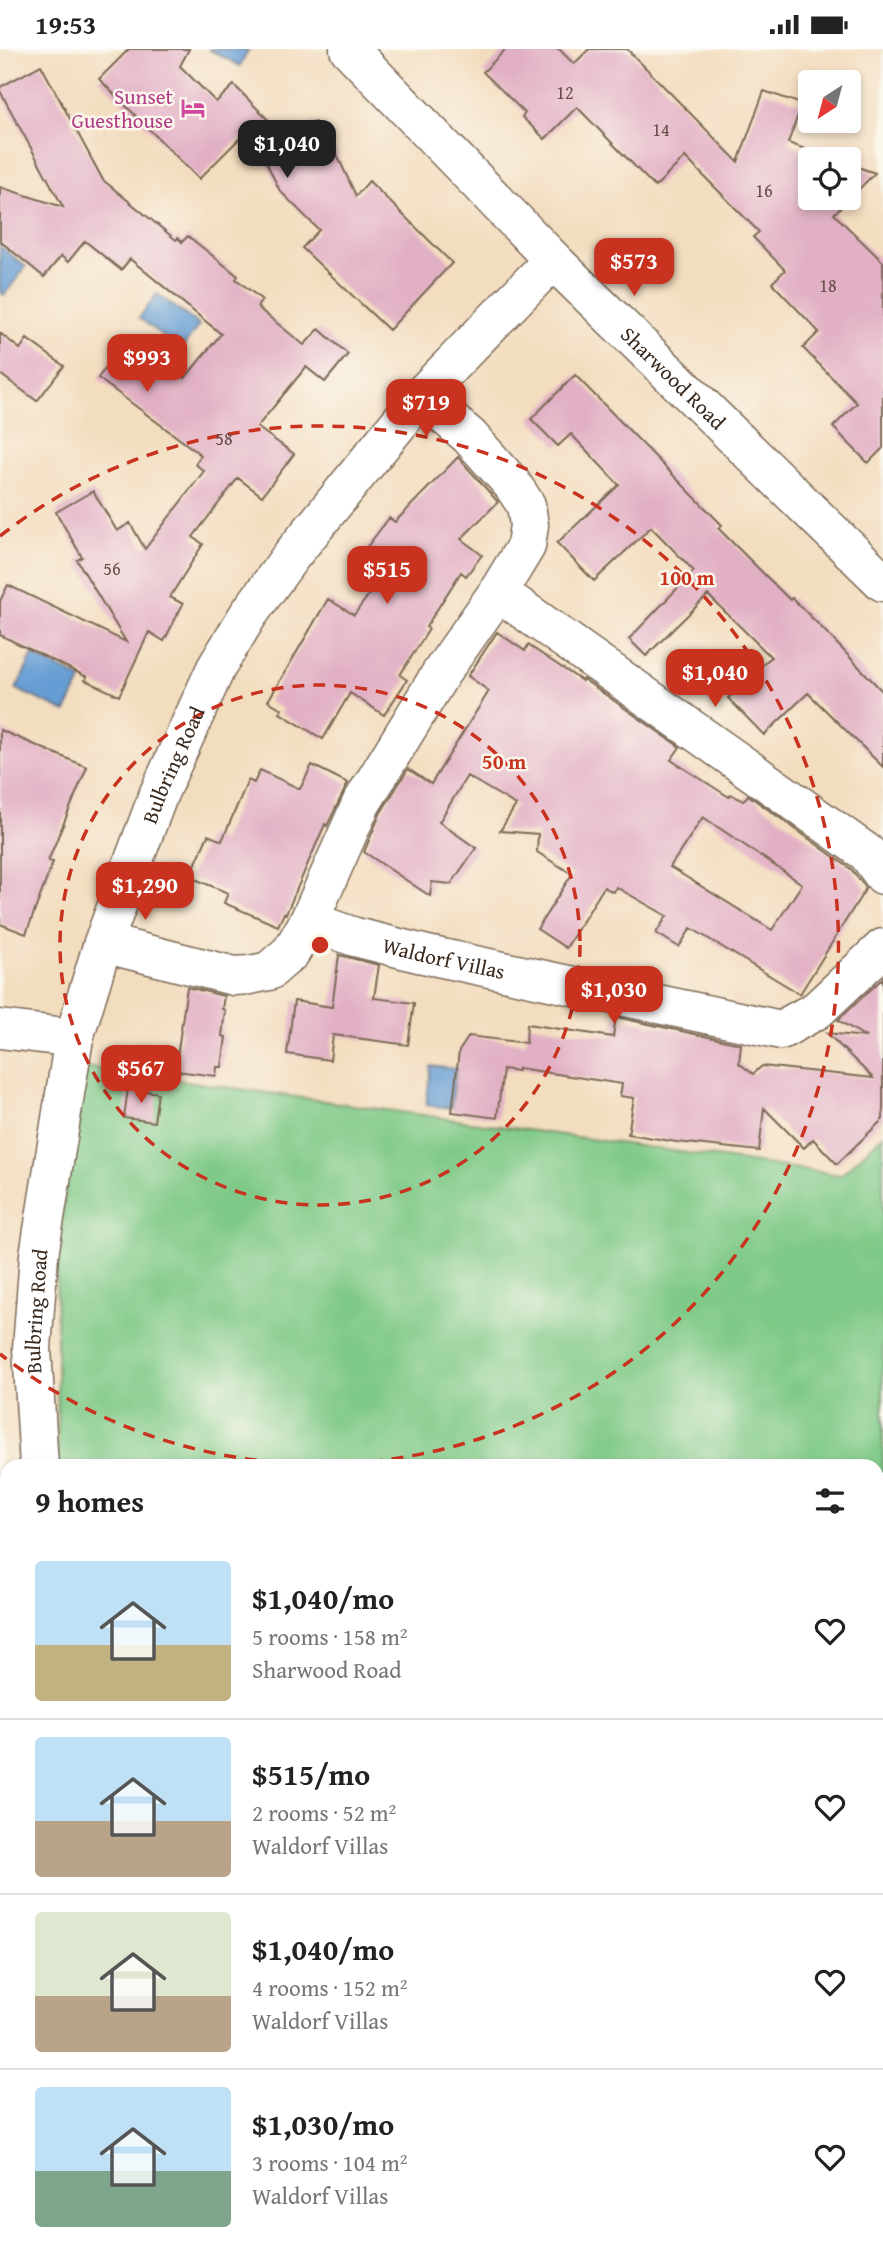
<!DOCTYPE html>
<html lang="en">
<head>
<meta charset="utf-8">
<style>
  :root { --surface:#fff; --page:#f6f6f6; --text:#222; --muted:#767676; --line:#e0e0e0; --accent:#c8321e }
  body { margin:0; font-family:"Gentium Book Plus",serif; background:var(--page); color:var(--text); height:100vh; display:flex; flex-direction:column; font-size:26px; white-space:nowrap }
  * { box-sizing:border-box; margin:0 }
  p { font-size:23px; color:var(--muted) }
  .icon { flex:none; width:38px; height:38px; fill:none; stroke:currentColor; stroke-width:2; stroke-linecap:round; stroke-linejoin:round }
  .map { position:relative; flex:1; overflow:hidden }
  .sheet { position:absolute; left:0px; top:1410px; width:884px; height:800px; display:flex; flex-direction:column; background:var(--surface); border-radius:21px 21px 0 0; box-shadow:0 4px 10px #0003 }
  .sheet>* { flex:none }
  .needle { width:46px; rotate:216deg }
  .tools { position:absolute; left:798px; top:21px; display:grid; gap:14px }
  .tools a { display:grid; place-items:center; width:63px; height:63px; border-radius:7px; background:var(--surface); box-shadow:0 4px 10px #0003; font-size:35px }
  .price { position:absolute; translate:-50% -60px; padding:0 16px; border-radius:14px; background:var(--accent); color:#fff; font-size:23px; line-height:46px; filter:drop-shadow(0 2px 4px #0008) }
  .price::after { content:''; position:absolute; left:50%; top:42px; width:21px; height:16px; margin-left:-10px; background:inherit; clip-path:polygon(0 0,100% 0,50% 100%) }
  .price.selected { background:#222; color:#fff }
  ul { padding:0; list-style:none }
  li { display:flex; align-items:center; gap:21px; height:175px; padding:0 35px }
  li+li { border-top:2px solid var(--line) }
  li span { display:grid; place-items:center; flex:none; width:196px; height:140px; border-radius:7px; color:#555 }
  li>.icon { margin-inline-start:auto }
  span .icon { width:84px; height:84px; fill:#fffc; stroke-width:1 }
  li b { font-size:30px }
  h2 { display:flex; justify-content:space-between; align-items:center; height:84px; padding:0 35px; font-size:30px }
  .status { display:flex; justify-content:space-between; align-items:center; height:49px; padding:0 35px; background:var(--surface); direction:ltr }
  .status svg { height:19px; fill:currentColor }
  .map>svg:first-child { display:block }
</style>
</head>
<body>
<div class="status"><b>19:53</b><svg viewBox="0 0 49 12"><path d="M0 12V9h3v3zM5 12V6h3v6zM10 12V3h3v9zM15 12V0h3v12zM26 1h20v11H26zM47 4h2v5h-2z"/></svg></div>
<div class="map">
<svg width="883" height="2210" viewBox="0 0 883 2210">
  <rect width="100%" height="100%" fill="#fbf7ec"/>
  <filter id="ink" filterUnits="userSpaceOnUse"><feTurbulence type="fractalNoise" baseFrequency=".0143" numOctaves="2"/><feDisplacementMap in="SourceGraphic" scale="14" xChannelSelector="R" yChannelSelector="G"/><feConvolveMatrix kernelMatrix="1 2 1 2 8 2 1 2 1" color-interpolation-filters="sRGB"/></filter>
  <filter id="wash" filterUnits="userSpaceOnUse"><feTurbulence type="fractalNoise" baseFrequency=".00686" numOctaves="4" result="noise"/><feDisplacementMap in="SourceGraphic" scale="28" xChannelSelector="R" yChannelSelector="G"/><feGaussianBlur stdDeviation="1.57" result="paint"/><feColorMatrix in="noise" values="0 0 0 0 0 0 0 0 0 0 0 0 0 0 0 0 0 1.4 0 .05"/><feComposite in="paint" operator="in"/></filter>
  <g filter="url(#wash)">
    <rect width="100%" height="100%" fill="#f3ddbf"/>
    <path fill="#7ec987" stroke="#5c7a52" stroke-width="2" d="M87,1018l754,108 42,-40v833l-6,3v-504h-819l-2,-222z"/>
    <path fill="#669dd4" stroke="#506479" stroke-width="2" d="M208,0h41l-9,17z
      M0,197l26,21 -22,28 -4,-4z
      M157,245l42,31 -18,25 -42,-32z
      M33,606l49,24 -16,33 -50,-23z
      M431,1017l25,3 -5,39 -25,-3z"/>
    <g id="blocks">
      <path fill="#e2b0c5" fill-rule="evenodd" d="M129,0h60l-9,17 36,36 18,-17 50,51 31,-14 7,13 5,-2 29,63 13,-15 83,82 -63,67 -87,-82 17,-18 -39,-39 -30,-63 -51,51 -100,-100z
        M506,0h53l15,15 15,-15h38l111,113 26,-71 38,13 -14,39 46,16h-24v39h39v-34l26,9 -41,41 49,48v186l-15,15 -35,-36 24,-24 -54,-55 16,-16 -47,-49 13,-13 -32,-33 6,-5 -74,-75 -30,30 -78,-80 -32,32 -23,-22 3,-4 -42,-41z
        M41,16l62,115 73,60 2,-2 4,4 6,-6 50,40 -2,3 26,21 -5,7 47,38 15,-16 29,25 -23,28 -19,-15 -49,60 37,27 -32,42 -24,-18 -45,59 10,7 -33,53 13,7 -19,37 -15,-9 -30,64 -34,-16 2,-3 -87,-42v-34l8,-16 118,57 -49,-82 5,-3 -26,-45 37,-21 24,40 13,-8 15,26 59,-78 -9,-7 6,-9 -103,-77 31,-42 56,42 36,-44 -91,-75 -9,11 -36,-29 -17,21 -7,-6 -17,21 -44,-36v-54l63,20 -63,-116v-4z
        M0,284l20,16 7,-10 37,27 -27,35 -37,-27z
        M575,326l147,150 -4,3 72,72 2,-2 31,31 60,63v75l-75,-74 -44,42 -36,-37 43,-41 -63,-62 -62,61 -17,-17 65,-68 -43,-44 -57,54 -37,-38 62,-58 -48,-51 -13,12 -27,-27z
        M458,408l40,45 -37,37 21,16 -16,21 -5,-4 -35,55 3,2 -29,46 7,5 -23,35 -34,-22 -27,46 -43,-26 2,-4 -14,-8 60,-102 26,16 30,-41 -24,-18 29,-38 6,4z
        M497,583l28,19 3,-6 54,36 1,-2 97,68 -9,13 58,37 2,-3 12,7 5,-6 103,74 15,19 -66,106 -109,-66 -12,19 -23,-14 11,-17 -51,-29 -3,5 -9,-5 -38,61 -29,-19 35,-55 -35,-22 1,-18 -38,-3 16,-26 -49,-29 -28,46 37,26 -25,36 -19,-2 -2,14 -66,-44 16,-38 28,-45 23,15 58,-93 -21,-15zM703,768l99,67 -30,46 -102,-63z
        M0,681l87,37 -39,94 5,1 -27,72 -26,-10z
        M312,716l36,18 -21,43 -2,-2 -39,90 -2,-1 -6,13 -54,-23 4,-10 -38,-16 18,-42 14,6 26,-61 6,3 6,-13 40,19z
        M339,906l40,10 -5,33 40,5 -6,42 -75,-10 -3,25 -43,-6 7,-53 38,6z
        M883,929v141l-46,45 -24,-25 -9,9 -40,-40 -5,43 -82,-9 -49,-8 6,-36 -14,-2 2,-12 -104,-16v3l-15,-2 -6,49 -45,-6 7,-61 10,-15 57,7 1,-19 86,13 3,-20 125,27 -2,19 14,11 9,-8 111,12 -46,-45 39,4 -28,-17z
        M187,938l37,9 -2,13 3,1 -3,26 4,1 -4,30h-5l-1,9 -41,-5z
        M128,1039l30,5 -4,29 -30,-4z"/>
    </g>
  </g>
  <g filter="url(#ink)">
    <use href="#blocks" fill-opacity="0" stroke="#7b6956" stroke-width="2"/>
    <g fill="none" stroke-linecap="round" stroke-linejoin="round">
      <g stroke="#7b6956" stroke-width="41">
        <g id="street">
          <path id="s1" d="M349,0l204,211 330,322"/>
          <path d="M498,543l369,261 16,22"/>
          <path id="s2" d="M309,872l46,16 68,17 358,76 36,-20 66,-62"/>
          <path d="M103,894l131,33 16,-1 19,-4 22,-19 18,-31 52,-117 80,-131 57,-81 28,-46 3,-21 -3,-20 -14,-21 -43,-48 -48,-40"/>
          <path d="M0,980l74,9"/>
          <path id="s3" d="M39,1418l-7,-119 7,-93 35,-217 29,-95 56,-150 57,-125 32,-53 43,-59 130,-160 132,-136"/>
          <path d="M877,1972l6,-4"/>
          <path d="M297,2203l3,7"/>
          <path d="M370,2210l14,-7"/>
        </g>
      </g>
      <use href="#street" stroke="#fff" stroke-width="38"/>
    </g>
  </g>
  <g fill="none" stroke="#c8321e" stroke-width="3.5" stroke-dasharray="12 9">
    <circle cx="320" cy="896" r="260"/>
    <path d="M0 487A519 519 0 1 1 0 1305"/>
  </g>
  <defs>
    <g id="hotel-bare" transform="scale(1.89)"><path d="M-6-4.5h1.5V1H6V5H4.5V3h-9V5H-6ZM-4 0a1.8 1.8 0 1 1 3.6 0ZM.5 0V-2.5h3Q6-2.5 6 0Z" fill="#d1479c" stroke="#fbf7ec" stroke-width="2.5" paint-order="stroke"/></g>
  </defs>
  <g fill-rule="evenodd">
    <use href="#hotel-bare" x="193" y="59"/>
  </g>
  <g text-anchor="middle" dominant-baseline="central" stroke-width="5" stroke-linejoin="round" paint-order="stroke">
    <g font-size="18" fill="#654c48">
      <text x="565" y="43">12</text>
      <text x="661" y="80">14</text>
      <text x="764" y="141">16</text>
      <text x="828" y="236">18</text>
      <text x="224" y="389">58</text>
      <text x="112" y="519">56</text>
    </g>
    <g font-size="21" fill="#b23c85" stroke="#fbf7ec" text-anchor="end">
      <text x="173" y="47">Sunset<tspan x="173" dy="24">Guesthouse</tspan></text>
    </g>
    <g font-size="21" fill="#3b2a1e" stroke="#fbf7ec">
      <text stroke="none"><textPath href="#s1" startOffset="462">Sharwood Road</textPath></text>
      <text stroke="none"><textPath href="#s3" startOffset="723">Bulbring Road</textPath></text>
      <text stroke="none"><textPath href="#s2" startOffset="140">Waldorf Villas</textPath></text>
      <text stroke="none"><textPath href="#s3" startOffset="156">Bulbring Road</textPath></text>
    </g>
  </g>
  <circle cx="320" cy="896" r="10" fill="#c8321e" stroke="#fbf7ec" stroke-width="3.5"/>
  <g font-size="21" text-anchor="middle" font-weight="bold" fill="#c8321e" stroke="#fbf7ec" stroke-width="5" stroke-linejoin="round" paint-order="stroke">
    <text x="687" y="536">100 m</text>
    <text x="504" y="720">50 m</text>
  </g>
</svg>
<div class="tools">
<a><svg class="needle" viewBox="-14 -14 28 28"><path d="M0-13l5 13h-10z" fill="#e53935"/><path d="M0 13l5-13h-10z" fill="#767676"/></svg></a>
<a><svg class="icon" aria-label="locate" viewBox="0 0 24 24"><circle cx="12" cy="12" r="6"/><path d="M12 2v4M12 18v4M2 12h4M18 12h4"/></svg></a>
</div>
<b class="price selected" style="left:287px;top:131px">$1,040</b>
<b class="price" style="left:634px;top:249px">$573</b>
<b class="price" style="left:147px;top:345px">$993</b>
<b class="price" style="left:426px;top:390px">$719</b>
<b class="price" style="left:387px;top:557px">$515</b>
<b class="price" style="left:715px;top:660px">$1,040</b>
<b class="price" style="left:145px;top:873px">$1,290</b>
<b class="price" style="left:614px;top:977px">$1,030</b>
<b class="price" style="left:141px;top:1056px">$567</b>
<section class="sheet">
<h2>9 homes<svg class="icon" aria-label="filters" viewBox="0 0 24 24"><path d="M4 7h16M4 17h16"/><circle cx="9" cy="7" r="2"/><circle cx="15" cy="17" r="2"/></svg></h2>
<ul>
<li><span style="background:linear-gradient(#bfe0f5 60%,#c2b280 0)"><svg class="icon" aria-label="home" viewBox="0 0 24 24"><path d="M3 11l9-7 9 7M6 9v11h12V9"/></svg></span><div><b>$1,040/mo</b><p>5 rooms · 158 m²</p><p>Sharwood Road</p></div><svg class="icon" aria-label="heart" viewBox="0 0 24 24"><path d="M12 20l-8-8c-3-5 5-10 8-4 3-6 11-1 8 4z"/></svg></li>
<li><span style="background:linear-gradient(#bfe0f5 60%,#b9a48a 0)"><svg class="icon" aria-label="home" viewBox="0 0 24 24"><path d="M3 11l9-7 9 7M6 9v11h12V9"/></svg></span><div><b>$515/mo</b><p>2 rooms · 52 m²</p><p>Waldorf Villas</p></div><svg class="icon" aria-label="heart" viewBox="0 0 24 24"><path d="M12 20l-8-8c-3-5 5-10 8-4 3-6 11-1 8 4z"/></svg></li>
<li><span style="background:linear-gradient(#dfe7d0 60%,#b9a48a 0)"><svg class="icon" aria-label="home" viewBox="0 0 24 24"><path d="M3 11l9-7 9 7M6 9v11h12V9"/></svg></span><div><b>$1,040/mo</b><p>4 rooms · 152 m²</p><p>Waldorf Villas</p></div><svg class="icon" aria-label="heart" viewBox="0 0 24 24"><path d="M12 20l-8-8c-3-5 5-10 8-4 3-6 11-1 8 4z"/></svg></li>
<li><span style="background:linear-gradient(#bfe0f5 60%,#7fa58c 0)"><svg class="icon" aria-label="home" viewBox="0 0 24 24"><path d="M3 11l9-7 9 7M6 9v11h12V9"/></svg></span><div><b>$1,030/mo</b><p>3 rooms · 104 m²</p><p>Waldorf Villas</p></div><svg class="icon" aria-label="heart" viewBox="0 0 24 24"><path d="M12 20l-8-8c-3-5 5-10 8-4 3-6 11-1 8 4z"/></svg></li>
</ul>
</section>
</div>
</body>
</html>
